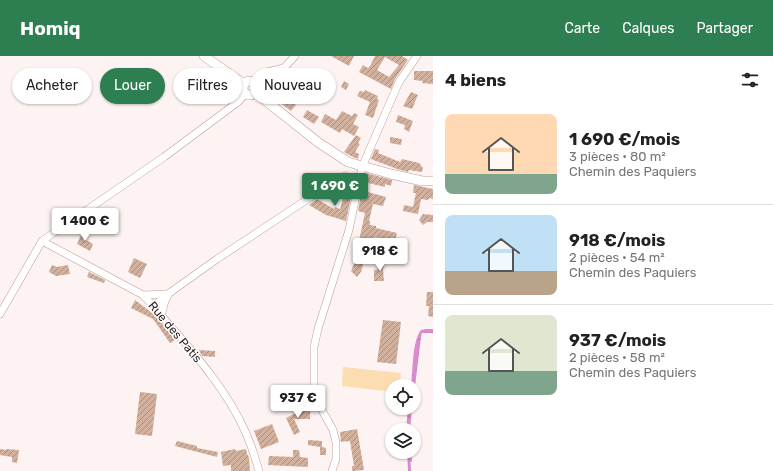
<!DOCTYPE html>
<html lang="fr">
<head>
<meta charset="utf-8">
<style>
  :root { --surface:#fff; --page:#f2f2f2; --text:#222; --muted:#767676; --line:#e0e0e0; --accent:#2d7e50 }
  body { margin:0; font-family:Rubik,sans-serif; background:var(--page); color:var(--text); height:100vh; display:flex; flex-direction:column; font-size:15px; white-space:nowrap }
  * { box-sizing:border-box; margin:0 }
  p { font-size:13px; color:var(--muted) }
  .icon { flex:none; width:22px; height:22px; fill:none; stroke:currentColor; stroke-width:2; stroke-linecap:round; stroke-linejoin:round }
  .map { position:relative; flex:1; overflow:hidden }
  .side { display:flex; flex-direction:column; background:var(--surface); width:340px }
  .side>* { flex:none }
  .top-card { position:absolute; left:12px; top:12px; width:361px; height:36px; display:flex; gap:8px }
  .buttons { position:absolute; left:385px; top:323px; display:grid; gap:8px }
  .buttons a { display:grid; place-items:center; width:36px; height:36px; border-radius:50%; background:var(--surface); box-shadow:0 1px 3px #0004; font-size:20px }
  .price { position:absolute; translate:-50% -34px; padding:0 9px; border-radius:4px; background:#fff; color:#222; font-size:13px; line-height:26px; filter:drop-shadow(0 1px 2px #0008) }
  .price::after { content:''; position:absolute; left:50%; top:24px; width:12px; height:9px; margin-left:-6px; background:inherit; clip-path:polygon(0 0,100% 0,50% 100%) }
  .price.on { background:var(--accent); color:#fff }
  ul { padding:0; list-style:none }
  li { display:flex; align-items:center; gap:12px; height:100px; padding:0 12px }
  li+li { border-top:1px solid var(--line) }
  li span { display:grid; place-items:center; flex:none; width:112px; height:80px; border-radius:8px; color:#555 }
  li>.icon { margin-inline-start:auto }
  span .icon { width:48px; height:48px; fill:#fffc; stroke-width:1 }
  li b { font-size:17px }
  h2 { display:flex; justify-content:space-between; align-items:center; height:48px; padding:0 12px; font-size:17px }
  .chip { padding:0 14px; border-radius:18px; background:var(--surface); box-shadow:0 1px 3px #0004; font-size:14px; line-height:36px }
  .chip.on { background:var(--accent); color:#fff }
  header { display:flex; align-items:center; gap:24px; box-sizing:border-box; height:56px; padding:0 20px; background:var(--accent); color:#fff }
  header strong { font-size:19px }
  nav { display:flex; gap:22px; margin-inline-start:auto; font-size:14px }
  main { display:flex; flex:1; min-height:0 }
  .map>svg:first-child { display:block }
</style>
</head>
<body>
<header>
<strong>Homiq</strong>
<nav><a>Carte</a><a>Calques</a><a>Partager</a></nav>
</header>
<main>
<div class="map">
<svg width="433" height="415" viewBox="0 0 433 415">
  <defs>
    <pattern id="water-ripples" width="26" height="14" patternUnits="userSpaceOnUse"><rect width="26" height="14" fill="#d88cce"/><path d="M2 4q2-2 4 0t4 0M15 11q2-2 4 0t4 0" fill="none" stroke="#b072a7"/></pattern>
    <pattern id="building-hatch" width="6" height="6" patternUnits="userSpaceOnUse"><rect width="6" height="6" fill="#d2b09e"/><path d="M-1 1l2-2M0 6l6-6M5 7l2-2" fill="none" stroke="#ab8f80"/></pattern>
  </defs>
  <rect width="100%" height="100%" fill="#fcf3f2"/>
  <path fill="#fcddb1" d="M343,311l58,6 -1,13h-8v6l-50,-6z"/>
  <path fill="url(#water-ripples)" d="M426,273h7v4h-11l-1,4 -7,58v-9h-3c2,-15 1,-45 10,-56z
    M408,352h4l-2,22h-4z
    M407,396h3l1,19h-3z"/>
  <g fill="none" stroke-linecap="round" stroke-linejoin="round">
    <path stroke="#d88cce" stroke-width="2" d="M410,369v5
      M410,396l1,9"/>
  </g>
  <path fill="url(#building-hatch)" fill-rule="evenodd" d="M331,0h23l-5,10z
    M375,0h27l6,4 -13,19 -4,10 -32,-17 4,-7 5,3 2,-2zM385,1l14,8 -10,12 -12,-7z
    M414,15h19v13l-11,-1 1,-2 -9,-1z
    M310,21l8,3 -4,9 -7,-4z
    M344,25l5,3 -3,6 -5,-3z
    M365,34l13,6 -1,3 2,1 -6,18 -8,-3 5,-13 -13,-6 3,-5 4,1z
    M280,36l16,13 -5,6 -16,-12z
    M411,36l7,3 -6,14 -9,-3z
    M307,54l12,7 -5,7 -11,-7z
    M342,55l10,5 2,-3 4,2 -5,9 6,3 -5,9 -12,-7 -2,4 -19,-11 4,-8 11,6z
    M398,59l15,6 -4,11 -5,-3 1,-4 -9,-3z
    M356,79l5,3 -3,5 2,1 -5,8 4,2 -1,5 -7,-3 -7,-4z
    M390,81l12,2 -1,6 -11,-2z
    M375,93l4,1 -1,3 22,9 2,-3 17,4 4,5 -1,4 -13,-2 -1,2 -11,-3 -26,-10z
    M366,117l26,7 -1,6 -6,-2v3l-21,-5z
    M414,129l19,4v10l-4,-1 -1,2 -7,-1 -3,15 -15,-3 1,-6 9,2 3,-14h-3z
    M349,133l3,3 -6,29 -20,-6 -17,-10 8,-6 17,10 1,-2 5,2 5,-18 3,1z
    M364,135l22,6 -3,9 -10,-2 -4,17h1v4l6,1v2l21,5 -2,9 -20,-5 -3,14 -9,-2 1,-7 -5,-1 6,-28 -7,-2 3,-16h2z
    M423,158l10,1v7h-6l-4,3 -4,-5z
    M82,177l6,3 -2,4 7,4 -3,7 -13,-7z
    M134,202l13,6 -7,14 -12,-6z
    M356,203l8,2 -3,11 -4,5 -6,-6z
    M380,203l5,2 -2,9 1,11h-10v-11h3z
    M52,209l5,2 11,-2 2,9 -14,2 -7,-4z
    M89,216l16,8 -1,3 -17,-6z
    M427,236h6v25l-5,-1 1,-10h-3z
    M135,244l21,16 19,24 -5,3 -17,-24 -22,-11z
    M383,264l18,2 -5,42 -19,-2z
    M199,294l16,1v6l-13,-1z
    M140,336l17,2 -5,42 -17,-2z
    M298,353l12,1v9h-16l6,13 -6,3 -8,-17 12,-6z
    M272,368l7,18 -18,7 -7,-18z
    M357,373l7,41 -12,1v-5h2l-4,-25 -9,1 -1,-10z
    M308,384l14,1v6l4,1v7h-6v-8l-12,-2z
    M177,385l20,5v2l21,4 -1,5 -42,-11z
    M0,393l6,1v-1l13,1 -2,13 -5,-1v-5l-12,-2z
    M235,393l1,2 10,-2 1,5h-1l2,1 1,3 1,13h-19v-6l-8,1 -2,-14z
    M293,394h6l1,7 8,1v9l-40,-2 1,-9 24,1z"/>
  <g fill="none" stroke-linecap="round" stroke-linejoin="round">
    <g stroke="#c09996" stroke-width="8">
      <path id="minor" d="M255,27l12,-11 17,-4 11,-12
        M345,120l3,4 10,4
        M42,185l101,54c11,11 20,23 30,34 27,31 55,64 72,102 6,13 10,26 14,40
        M143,239l23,-1
        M155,251l6,-8 56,-40 118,-78 10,-5
        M0,258l42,-73 122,-84 74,-55 7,-8
        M161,260l4,-15 3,-6
        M332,415l4,-12v-17l-3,-12 -15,-27 -4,-12v-44l4,-18 31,-99 13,-63 37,-85 18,-26"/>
    </g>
    <g stroke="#c09996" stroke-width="10">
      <path id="tertiary" d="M204,0l40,28
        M243 32a7 7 0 1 1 14 0a7 7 0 1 1-14 0Z
        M256,37l63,50 29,19 43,12 31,7h11"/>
    </g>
    <use href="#minor" stroke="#fff" stroke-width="7"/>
    <use href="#tertiary" stroke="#fff" stroke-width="9"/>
  </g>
  <g text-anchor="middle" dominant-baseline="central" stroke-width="3" stroke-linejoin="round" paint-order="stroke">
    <g font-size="12" fill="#2e1f1e" stroke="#fff">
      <text transform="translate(175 276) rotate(50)">Rue des Patis</text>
    </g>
  </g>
</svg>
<div class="buttons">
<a><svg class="icon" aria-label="locate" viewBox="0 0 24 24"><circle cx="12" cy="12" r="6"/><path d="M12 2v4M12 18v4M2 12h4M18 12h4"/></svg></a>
<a><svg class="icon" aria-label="layers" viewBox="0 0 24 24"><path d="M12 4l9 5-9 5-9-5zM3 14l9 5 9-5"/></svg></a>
</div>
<b class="price on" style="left:335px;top:151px">1 690 €</b>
<b class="price" style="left:85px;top:186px">1 400 €</b>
<b class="price" style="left:380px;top:216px">918 €</b>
<b class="price" style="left:298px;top:363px">937 €</b>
<div class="top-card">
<a class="chip">Acheter</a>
<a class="chip on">Louer</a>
<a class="chip">Filtres</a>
<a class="chip">Nouveau</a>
</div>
</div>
<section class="side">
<h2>4 biens<svg class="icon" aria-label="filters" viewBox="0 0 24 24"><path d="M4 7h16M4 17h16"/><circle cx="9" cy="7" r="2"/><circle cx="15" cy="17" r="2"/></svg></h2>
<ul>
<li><span style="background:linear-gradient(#ffd9b3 75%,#7fa58c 0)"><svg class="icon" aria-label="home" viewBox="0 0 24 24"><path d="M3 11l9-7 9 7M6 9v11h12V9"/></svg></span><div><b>1 690 €/mois</b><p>3 pièces · 80 m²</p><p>Chemin des Paquiers</p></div></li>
<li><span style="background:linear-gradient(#bfe0f5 70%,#b9a48a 0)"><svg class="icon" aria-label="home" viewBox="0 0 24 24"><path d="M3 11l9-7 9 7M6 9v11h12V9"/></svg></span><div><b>918 €/mois</b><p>2 pièces · 54 m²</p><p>Chemin des Paquiers</p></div></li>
<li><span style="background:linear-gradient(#dfe7d0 70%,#7fa58c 0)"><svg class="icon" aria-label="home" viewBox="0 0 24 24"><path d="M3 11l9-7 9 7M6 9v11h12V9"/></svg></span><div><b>937 €/mois</b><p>2 pièces · 58 m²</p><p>Chemin des Paquiers</p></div></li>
</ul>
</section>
</main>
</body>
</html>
